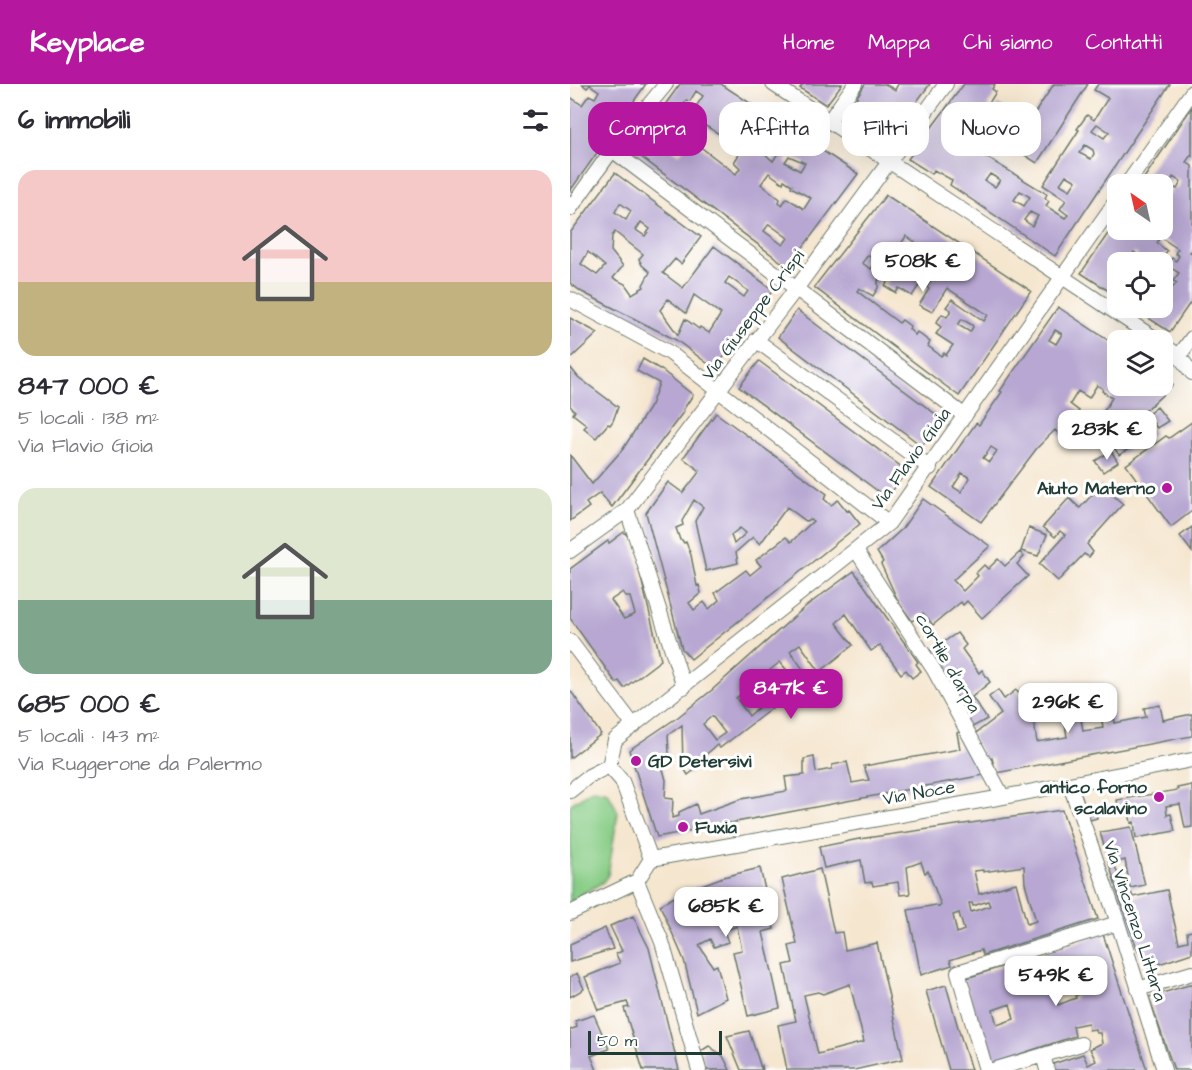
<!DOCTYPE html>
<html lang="it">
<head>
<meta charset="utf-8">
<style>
  :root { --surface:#fff; --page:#f7f7f7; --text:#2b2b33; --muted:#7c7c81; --accent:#b5179e }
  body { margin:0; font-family:"Architects Daughter",sans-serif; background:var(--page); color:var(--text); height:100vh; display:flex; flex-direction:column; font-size:22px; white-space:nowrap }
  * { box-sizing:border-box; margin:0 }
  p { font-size:20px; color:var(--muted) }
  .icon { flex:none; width:33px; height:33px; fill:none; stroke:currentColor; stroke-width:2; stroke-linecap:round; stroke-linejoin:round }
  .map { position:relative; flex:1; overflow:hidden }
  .sheet { display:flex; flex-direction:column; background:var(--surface); width:570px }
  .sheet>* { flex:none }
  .top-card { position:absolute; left:18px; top:18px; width:513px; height:54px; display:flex; gap:12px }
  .needle { width:39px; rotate:326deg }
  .fabs { position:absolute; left:537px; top:90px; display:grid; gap:12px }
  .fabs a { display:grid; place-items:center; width:66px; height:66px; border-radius:12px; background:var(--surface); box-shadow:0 6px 24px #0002; font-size:30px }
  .scale { position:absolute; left:18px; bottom:15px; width:134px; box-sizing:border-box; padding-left:6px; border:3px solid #1f3d34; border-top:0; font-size:16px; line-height:21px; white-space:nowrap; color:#1f3d34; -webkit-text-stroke:4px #fff; paint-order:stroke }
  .price { position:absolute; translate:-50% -51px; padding:0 14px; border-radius:12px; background:#fff; color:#222; font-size:20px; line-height:39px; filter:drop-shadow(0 2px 3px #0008) }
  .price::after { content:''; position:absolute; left:50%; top:36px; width:18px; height:14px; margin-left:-9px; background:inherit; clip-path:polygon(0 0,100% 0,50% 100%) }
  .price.selected { background:var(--accent); color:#fff }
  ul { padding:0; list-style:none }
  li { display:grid; align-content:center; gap:12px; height:318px; padding:0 18px }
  li span { display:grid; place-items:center; height:186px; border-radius:18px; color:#555 }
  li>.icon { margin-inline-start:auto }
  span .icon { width:108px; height:108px; fill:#fffc; stroke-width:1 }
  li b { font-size:26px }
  h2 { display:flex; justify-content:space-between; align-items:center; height:72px; padding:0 18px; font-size:26px }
  .chip { padding:0 21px; border-radius:18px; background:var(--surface); box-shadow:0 6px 24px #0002; font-size:21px; line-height:54px }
  .chip.selected { background:var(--accent); color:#fff }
  header { display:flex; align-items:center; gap:36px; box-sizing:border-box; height:84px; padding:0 30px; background:var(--accent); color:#fff }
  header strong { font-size:28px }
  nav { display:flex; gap:33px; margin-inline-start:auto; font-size:21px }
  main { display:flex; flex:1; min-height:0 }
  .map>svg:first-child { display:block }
</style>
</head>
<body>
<header>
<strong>Keyplace</strong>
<nav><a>Home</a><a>Mappa</a><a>Chi siamo</a><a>Contatti</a></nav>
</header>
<main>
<section class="sheet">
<h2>6 immobili<svg class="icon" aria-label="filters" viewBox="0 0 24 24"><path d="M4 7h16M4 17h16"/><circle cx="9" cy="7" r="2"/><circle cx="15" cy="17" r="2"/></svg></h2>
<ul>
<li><span style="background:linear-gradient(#f6c9c9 60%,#c2b280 0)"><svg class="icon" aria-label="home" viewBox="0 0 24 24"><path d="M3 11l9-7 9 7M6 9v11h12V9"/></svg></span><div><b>847 000 €</b><p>5 locali · 138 m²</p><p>Via Flavio Gioia</p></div></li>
<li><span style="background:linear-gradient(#dfe7d0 60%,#7fa58c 0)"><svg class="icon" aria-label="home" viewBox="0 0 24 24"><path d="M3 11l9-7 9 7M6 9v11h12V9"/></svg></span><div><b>685 000 €</b><p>5 locali · 143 m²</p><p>Via Ruggerone da Palermo</p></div></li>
</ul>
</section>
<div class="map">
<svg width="622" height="986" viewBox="0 0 622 986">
  <rect width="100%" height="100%" fill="#fff"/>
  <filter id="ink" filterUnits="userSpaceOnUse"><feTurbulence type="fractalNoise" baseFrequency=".0167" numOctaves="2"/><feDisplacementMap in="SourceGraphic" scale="12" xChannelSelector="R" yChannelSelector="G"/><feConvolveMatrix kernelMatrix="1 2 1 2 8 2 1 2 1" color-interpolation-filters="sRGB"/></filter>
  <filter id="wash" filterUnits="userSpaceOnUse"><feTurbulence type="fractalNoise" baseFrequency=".008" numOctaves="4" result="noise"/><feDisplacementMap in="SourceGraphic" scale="24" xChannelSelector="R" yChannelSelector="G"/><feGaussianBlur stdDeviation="1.35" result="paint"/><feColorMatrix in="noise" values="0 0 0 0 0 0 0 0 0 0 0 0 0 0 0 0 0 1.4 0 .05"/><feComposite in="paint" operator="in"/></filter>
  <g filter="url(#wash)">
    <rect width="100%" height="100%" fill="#f5e6cf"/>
    <path fill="#89cd87" stroke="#54855e" stroke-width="1.5" d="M23,705l15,3 10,20 -10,63 -5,7 -33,20v-97z"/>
    <g id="blocks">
      <path fill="#b7a7d2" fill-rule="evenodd" d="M12,0h64l-76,107v-94l12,8 7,-10 6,3 4,-7 -9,-6 -3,3z
        M110,0h41l137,90 -70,93 -156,-117zM126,7l7,5 -13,20 -10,-7 6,-9 4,1zM127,37l36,21 1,-2 11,6 -11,16 6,6 -4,6 -46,-35 -11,16 -15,-12 11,-18 13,9zM200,63l9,5 -6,9 -8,-7zM219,72l16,7 -5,8 -15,-9zM199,89l14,10 1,-3 8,5 -1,2 20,11 -7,11 -17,-11 -5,7 -3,-3 1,-3 -19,-15zM199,140l19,14 -5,7 -19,-14z
        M233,0h39l-16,21 -26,-17z
        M295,0h20l10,6 3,-6h32l-45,60 -40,-28z
        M394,0h31l-3,5 4,3 -9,14 7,5 4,-7 30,19 26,-39h34l-51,79 -58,-37 4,-7 -10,-5 -9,15 2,2 -3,5 -3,-2 -6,9 15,10 9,-10 11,7 -3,7 61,37 -2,4 4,3 -3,5 19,12 3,-3 -8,-6 6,-9 -23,-15 36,-55 -2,-1 10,-14 7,5 14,-22 -14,-8 4,-6h72l-115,172 -105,-71 2,-5 -18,-10 -2,4 -24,-15zM527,40l12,8 -5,6 -12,-8zM515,61l8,5 1,4 -3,5 -12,-6zM420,90l10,6 -5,7 -10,-6zM496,91l10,6 -6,9 -10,-6zM450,107l10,6 -6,9 -10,-6zM460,128l8,4 -6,10 -8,-6z
        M622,23v49l-1,-1 -5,7 6,4v84l-2,2 2,1v47l-22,32 -37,-24h29v-24l6,3 2,-2 3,2 4,-4 -4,-2 6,-8 -11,-7 -6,9v-12l4,2 6,-7 4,3 3,-5 -4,-3 3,-4 -18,-12 -3,6 10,8 -7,11h-27l5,-7 -4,-3 -6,10h-10v11l-3,4 3,2v18l-37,-24 37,-54v11h44v-38l6,4 5,-9 4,2 4,-7 -8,-5 -4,7 -3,-2 -2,2h-24z
        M45,89l86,64 -20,27 -6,-5 -12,14 20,15 31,-42 59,44 -58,79 -39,-29 -94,-48 -12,-9v-50zM50,119l11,8 -5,9 -11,-8zM71,138l9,7 -5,7 -9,-6zM45,148l28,22 -4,5 3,6 8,7 -7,13 1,2 -12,7 -7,-10 -12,-6 10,-12 -12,-15 1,-15zM18,168l17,14 -8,9 -16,-11zM159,193l19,14 -4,6 -19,-14zM124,211l27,19 -12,19 -9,-6 -1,2 -14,-10 -7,16 -18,-25 8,-11 18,14z
        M316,111l145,96 -72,105 -145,-109zM336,152l9,6 -6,11 -3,-1 -21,34 11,7 3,-5 13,8 29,-44 6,4 -20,31 2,2 -10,16 13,7 15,-24 41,27 -4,6 -32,-22 -6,8 5,3 -4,7 -5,-3 -6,9 5,4 -5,7 17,11 -7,10 -2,-2 -3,3 -13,-10 2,-4 -13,-10 -2,3 -6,-6 1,-3 -8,-6 -3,3 -42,-32 2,-3 14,8 5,-8v-7zM298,171l8,5 -5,9 -9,-6zM392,235l10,6 1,2 -3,5 -12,-7z
        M488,223l60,40v39h44v-8l11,7 -39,36 -11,-7 -6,9 -15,-9 10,-16 -10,-7 1,-2 -6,-4 -8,13 -11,-7 -8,13 9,7 -9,12 7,6 -10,13 -12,-12 -18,18 -56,74 -50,-35 45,-64 3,2 23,-33 -2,-1zM485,246l7,4 -6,10 -7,-4zM421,363l6,4 -8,11 -6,-4zM392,389l8,5 -9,14 -8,-5z
        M227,226l145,109 -20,27 -144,-109z
        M0,234l28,15 -28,26z
        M73,275l20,12 30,24 -10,15 1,1 -72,96 -12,-14 -14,10 3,4 -19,14v-66l22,29 31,-35 28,-44 8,-22 -22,-12z
        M189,277l148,110 -20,27 -148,-111z
        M0,283l8,10 40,30 -5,14 -3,4 -2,-1 -12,14 -12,-10 3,-3 -14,-11 2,-3 -5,-5z
        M587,323l11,14 -11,7 -10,-13z
        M146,329l111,81 -3,5 7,6 7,-5 9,11 2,-1 11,14 -169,135 -9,-10 -36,-136 22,-31 15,11 17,-22 -17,-13zM124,416l9,7 -8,14 11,50 32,-8 -2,-11 17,-15 7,7 27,-37 19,14 4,-2 3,2 -22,21 -5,-5 -30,23 5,6 -11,9 -4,-5 -31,23 4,7 -10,9 -5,-7 -10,8 -5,-7 12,-10 -2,-8 -2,1 -6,-31 -5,-13 -2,1 -2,-3h-2l-4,-12 7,-3 -1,-4zM170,444l6,5 -12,11 -3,-9z
        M574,335l10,14 -8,6 -11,-13z
        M622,338v89l-21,16 -45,-62 40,-29 3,2z
        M552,355l7,10 -10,6 -6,-9z
        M541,367l7,11 -15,10 -8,-11z
        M531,401l22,19 -36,40 6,8 -4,5 -5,-3 -26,27 -19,-17 26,-29 -5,-4 -5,6 -12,-10 26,-29 11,10z
        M353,415l67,47 -37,34 10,11 15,-15 -2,-3 8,-8 4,4 10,-10 7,7 15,-14 4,5 -7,7 11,12 -46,42 -15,-17 -4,4 -2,-3 -28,23 -10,-12 -11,8 -13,-18 -18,-39 2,-2 -6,-10 25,-23z
        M622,443v25l-12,-16z
        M459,444l18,7 -9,21 -17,-5z
        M54,448l8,9 29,119 -37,28 -5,-7 -3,2 -46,-65v-49l38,-28 1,2zM53,508l3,5h4l5,17 -11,5 -13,-19z
        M284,487l64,91 -2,2 5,7 -9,7 -6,-8 -5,4 -21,-29 -9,6 -25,-37 -10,9 17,22 -33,27 -20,-28 -10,7 20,28 -90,69 -3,-3 -22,19 2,4 -9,7 -5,-8 -1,-42 -14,10 1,18 -9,5 6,22 -1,18 8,1 -1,19 7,-2v-4l17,-8 3,10 42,-15 46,-8 -2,-14 19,-2v-16l10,-2 2,15 16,-3v-4l15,-3 5,21 17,-3 -5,-14 96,-17 -3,-16 4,-2 23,44 -327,62 -28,-87 49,-33 34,-27 93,-83zM210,578l14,17 -10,8 -14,-17zM176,607l13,16 -10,9 -13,-18zM142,632l13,17 -10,7 -12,-16z
        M387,549l9,12 -4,4 17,24 3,-3 8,12 -18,15 15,22 -18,10 -40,-77z
        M0,606l31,44 -31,24z
        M428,606l6,9 12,-9 5,6 7,-5v12l3,1 6,38 30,-5 -2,-13 6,-2 -2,-13 10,-2 4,24 20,-3 -4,-25 12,-2 4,22 31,-6 -2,-9 16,-3 3,15 29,-6v22l-196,37 -4,-15 -7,1 -13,-23 29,-22 -12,-17z
        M622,701v42l-7,1 -5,-24 -14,2 1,9 4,-1 4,17 -39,7 -2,-16 -3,1 -2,-11 -9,2 -3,-14 61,-10 -1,-2z
        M525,722l2,12 -7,2 -4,-13z
        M492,726l36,109 -115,36 -2,-5 -25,8 -6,2 2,5 -31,10 -13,-65 28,-5 3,2 2,-2 -13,-34 -3,2 -4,-11 -14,5 3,27 -10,1 -2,-13 -25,4 -1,-4 -7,1 -4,-23 -37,8 -5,-21 40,-8zM454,782l1,17 11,38 -9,3 -11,-41 -37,11 -5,-23 9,-1v2zM418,817l2,5 -19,6 -2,-9h3l1,3zM389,829l5,17 -7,3 -4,-18z
        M561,743l14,58 -15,3 -5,-28 -11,3 9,27h7l3,7 34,-7 12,53 9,-2 -1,-9 5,-1v22l-45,15 -9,-17 -21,-60 -17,-59z
        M190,784l14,61 -11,3 17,76 -32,8 -15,-64 9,-2 -5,-24 -13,5 4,11 -14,5 -4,-8 -11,6 14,22 4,-2 9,33 -29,15 -13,-53 -24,-55 25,-14 14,-5 24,-9z
        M250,785l14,64 8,-1 3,18 32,-7 26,116 -49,11h-67l-9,-45 18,-4 -12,-56 9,-2 -4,-17 8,-2 -15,-65zM280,900l14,58 -46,12 -14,-59 14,-3 5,2z
        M63,832l16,32 30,122h-36l-19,-62 5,-1 -2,-5 -29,8 -13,-33 35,-14 -4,-9 6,-3 -12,-25z
        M35,844l8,21 -43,13v-18z
        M533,850l44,136h-95l-2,-5 33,-11 5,11 8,-4 -6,-12 12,-6 -2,-10h-4l-1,-4 -6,1 -1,-7 -15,3 2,10 -86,28 -25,-85zM491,897l3,11 20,-6 2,5 -11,5 1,2 -18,7 -6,-21zM440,920l4,15 -17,6 -4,-15z
        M7,889l7,16 -14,8v-20z
        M622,900v86h-18l-25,-73z
        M376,901l13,46 12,39h-22l-23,-79z
        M24,931l15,34 -18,7 6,14h-27v-40l7,-3 -2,-6z
        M179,947l12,37 1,-2 1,4h-22l-14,-34z
        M139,962l14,10 7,14h-24l-5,-19z"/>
    </g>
  </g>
  <g filter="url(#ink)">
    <use href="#blocks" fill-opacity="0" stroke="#6a786a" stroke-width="1.5"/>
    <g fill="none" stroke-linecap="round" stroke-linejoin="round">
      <g stroke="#6a786a" stroke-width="16">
        <path id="street" d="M203,0l384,256
          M259,37l26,-37
          M42,66l353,266
          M557,100l65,-92
          M0,125l42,-59 54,-66
          M0,215l100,54 219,170
          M186,256l174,128
          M592,260l17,12 13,17
          M609,272l13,-18
          M57,426l57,177
          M286,466l78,120 69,127
          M0,467l57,-41 169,-221 150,-205
          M0,557l64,85
          M39,682l6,-26 274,-217 229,-325
          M39,682l13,15 29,78
          M500,701l48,138 46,147
          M0,707l19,-15 20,-10
          M81,775l352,-62 189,-37
          M67,797l25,61 37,128
          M0,829l67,-32 14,-22
          M568,905l54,-16
          M473,971l4,15
          M416,986l-28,-98 160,-49
          M423,986l88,-26"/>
      </g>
      <use href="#street" stroke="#fff" stroke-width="14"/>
    </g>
  </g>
  <g fill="#b5179e" stroke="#fff" stroke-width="2">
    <circle cx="597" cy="404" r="6"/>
    <circle cx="66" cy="677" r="6"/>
    <circle cx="589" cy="713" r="6"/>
    <circle cx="113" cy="743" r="6"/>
  </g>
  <g text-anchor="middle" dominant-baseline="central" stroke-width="6" stroke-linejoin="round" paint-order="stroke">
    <g font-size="18" fill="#1f3d34" stroke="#fff">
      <text transform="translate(183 231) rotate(-53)">Via Giuseppe Crispi</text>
      <text transform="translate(341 375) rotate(-54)">Via Flavio Gioia</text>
      <text transform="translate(378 579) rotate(60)">cortile d'arpa</text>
      <text transform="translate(349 709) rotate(-10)">Via Noce</text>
      <text transform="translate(565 837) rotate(72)">Via Vincenzo Littara</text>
    </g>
    <g font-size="18" font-weight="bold" fill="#1f3d34" stroke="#fff" text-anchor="end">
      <text x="585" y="404">Aiuto Materno</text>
      <text x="78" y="677" text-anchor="start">GD Detersivi</text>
      <text x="577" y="703">antico forno<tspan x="577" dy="21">scalavino</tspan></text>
      <text x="125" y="743" text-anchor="start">Fuxia</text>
    </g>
  </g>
</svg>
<div class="fabs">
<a><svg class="needle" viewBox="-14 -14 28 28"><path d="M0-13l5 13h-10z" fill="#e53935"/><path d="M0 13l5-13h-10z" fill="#7c7c81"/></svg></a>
<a><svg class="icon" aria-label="locate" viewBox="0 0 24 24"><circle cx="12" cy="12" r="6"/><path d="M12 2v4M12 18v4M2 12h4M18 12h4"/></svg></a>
<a><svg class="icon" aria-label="layers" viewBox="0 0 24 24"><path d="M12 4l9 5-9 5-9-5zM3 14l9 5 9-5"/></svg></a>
</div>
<div class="scale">50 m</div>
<b class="price" style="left:353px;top:209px">508K €</b>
<b class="price" style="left:537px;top:377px">283K €</b>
<b class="price selected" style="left:221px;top:636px">847K €</b>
<b class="price" style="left:498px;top:650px">296K €</b>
<b class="price" style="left:156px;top:854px">685K €</b>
<b class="price" style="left:486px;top:923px">549K €</b>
<div class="top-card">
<a class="chip selected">Compra</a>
<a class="chip">Affitta</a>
<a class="chip">Filtri</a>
<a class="chip">Nuovo</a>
</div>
</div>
</main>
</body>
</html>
